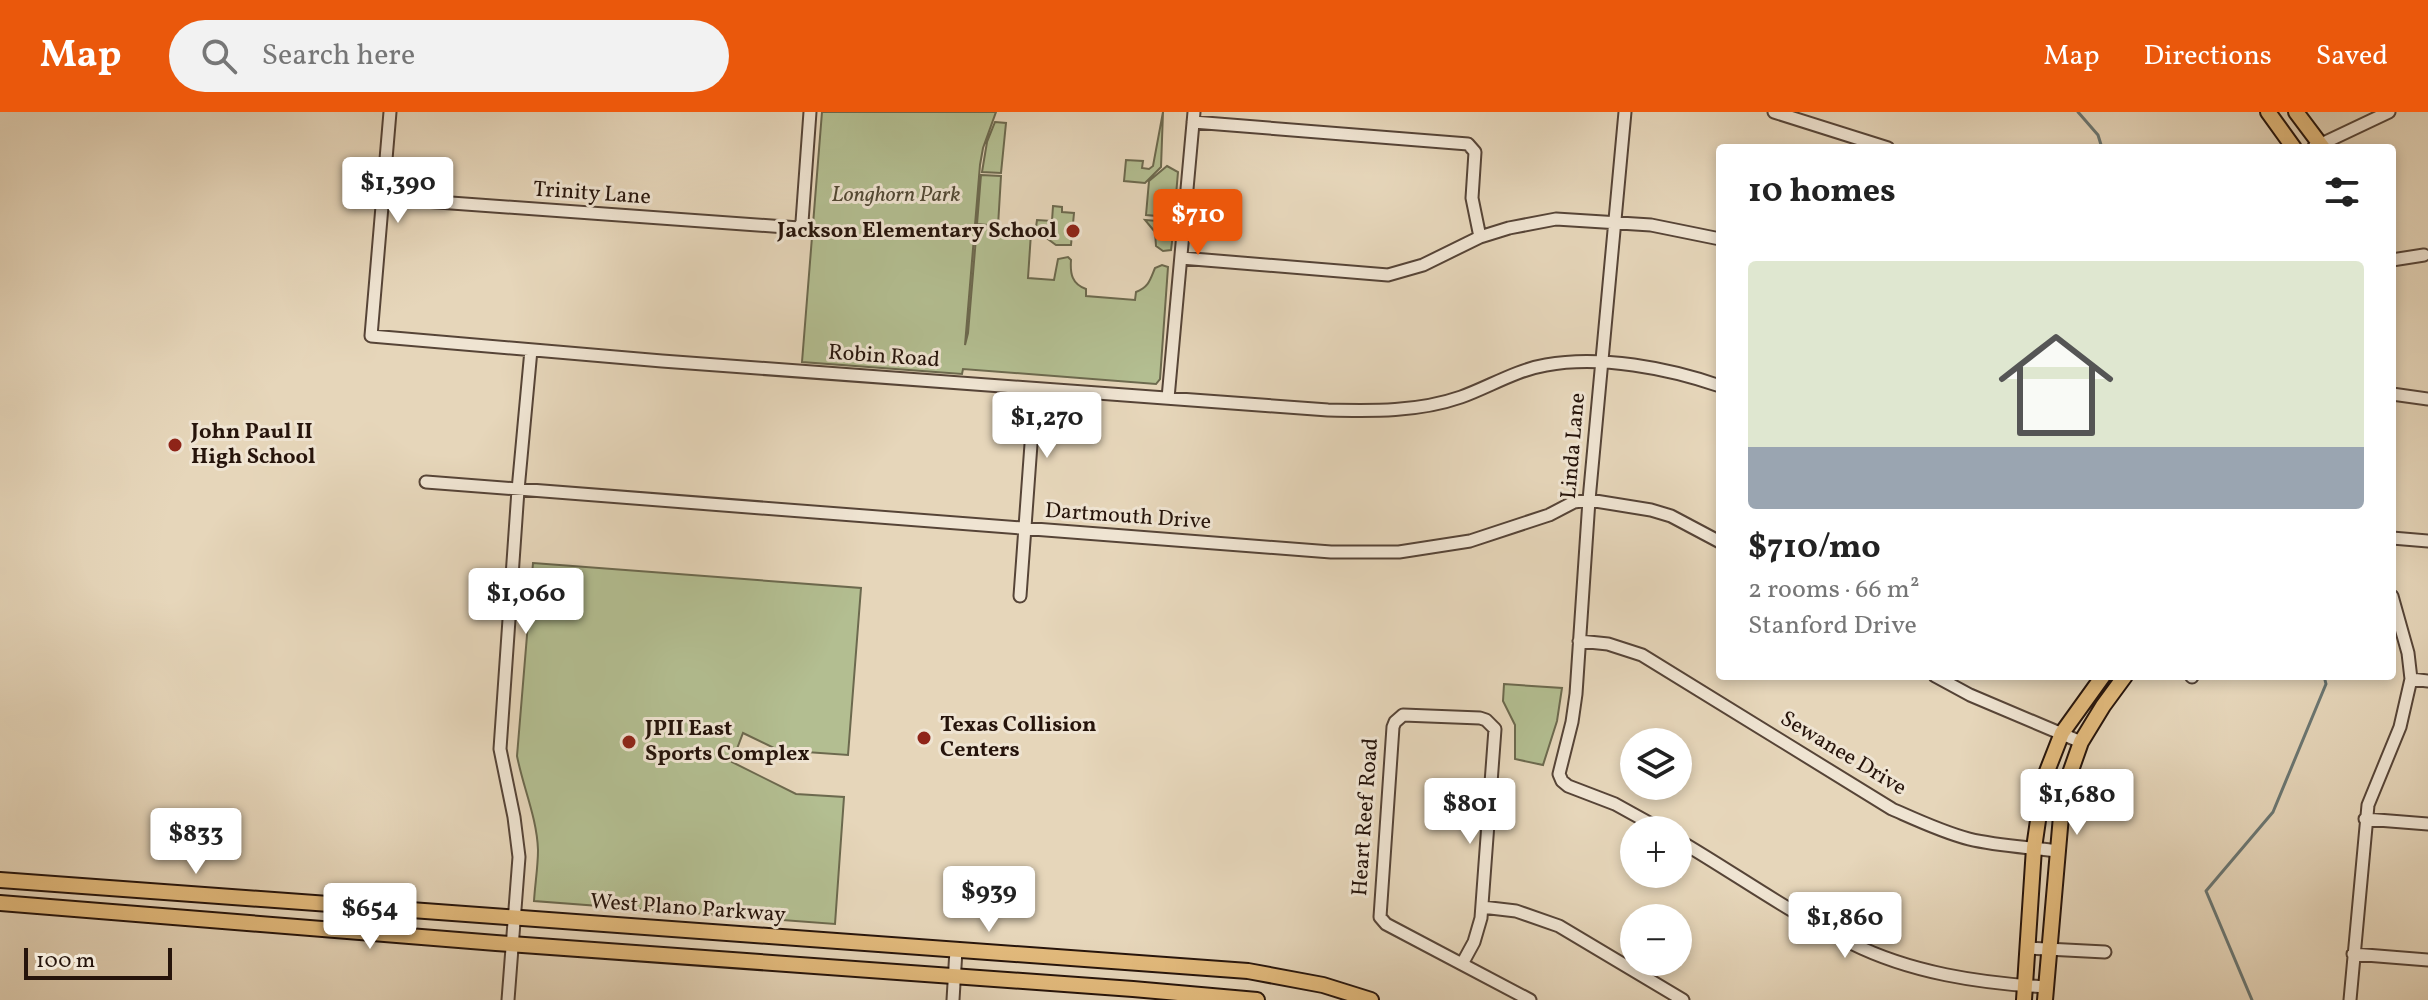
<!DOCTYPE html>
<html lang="en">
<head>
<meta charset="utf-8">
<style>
  :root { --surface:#fff; --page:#f2f2f2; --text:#222; --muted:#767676; --accent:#ea580c }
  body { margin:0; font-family:Vollkorn,serif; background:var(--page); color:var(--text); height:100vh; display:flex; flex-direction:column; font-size:30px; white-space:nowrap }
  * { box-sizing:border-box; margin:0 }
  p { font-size:26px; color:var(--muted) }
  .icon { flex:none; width:44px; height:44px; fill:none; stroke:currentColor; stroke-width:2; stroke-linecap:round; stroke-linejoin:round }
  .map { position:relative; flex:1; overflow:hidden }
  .panel { position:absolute; left:1716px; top:32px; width:680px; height:536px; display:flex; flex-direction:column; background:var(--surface); border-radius:8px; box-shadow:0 4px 12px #0003 }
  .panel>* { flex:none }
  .buttons { position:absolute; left:1620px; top:616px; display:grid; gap:16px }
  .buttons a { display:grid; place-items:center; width:72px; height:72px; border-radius:50%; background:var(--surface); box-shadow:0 4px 12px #0003; font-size:40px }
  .scale { position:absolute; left:24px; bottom:20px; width:148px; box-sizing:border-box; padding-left:8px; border:4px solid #26140b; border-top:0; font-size:22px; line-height:28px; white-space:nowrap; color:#26140b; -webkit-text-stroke:6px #efe4d2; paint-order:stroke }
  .price { position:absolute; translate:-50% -68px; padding:0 18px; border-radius:8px; background:#fff; color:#222; font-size:26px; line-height:52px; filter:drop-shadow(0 2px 4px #0008) }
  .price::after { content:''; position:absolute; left:50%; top:48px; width:24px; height:18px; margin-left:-12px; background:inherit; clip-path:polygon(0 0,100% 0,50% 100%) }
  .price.selected { background:var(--accent); color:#fff }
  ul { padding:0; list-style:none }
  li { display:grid; align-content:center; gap:16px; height:424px; padding:0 32px }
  li span { display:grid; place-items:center; height:248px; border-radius:8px; color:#555 }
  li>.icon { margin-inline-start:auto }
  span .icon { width:144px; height:144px; fill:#fffc; stroke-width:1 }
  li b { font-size:34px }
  h2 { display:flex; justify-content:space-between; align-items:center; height:96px; padding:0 32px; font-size:34px }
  header { display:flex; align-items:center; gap:48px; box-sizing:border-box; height:112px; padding:0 40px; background:var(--accent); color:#fff }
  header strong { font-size:38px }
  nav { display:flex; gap:44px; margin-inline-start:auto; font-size:28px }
  .search { width:560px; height:72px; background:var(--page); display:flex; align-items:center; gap:20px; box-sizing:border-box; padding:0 28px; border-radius:44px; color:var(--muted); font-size:30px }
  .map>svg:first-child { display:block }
</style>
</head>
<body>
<header>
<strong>Map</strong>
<div class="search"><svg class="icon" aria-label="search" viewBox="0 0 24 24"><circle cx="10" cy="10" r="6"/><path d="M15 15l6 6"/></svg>Search here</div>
<nav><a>Map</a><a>Directions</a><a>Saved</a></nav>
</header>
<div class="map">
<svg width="2428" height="888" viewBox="0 0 2428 888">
  <rect width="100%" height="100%" fill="#e6d6ba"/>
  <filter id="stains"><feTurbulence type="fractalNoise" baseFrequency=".0025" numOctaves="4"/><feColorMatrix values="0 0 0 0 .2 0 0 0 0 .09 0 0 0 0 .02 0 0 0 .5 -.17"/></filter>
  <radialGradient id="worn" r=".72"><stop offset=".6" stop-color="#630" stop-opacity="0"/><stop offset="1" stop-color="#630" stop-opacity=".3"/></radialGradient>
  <path fill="#b3be91" stroke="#6c694e" stroke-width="2" d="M822,0h174l-13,36 -3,17 -15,180 3,-12 9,-107 54,7 -3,45 26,2 4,-21 10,-2 3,3c-1,14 1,24 15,29v7l49,4 1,-8c13,-5 14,-12 19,-24l7,-3 6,2 -8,112 -4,5 -193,-15 -1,5 -160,-12z
    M1163,0l-2,55 -16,16 -21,-2 2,-21 17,1 -1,7 7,1 4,-3z
    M995,10l11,1 -5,50 -19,-1 5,-30z
    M1167,54l11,6 -6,70 -1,8 -8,1 -7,-5 -1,-14 -10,-12 12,1v-5l-11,-1 3,-34z
    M981,63l20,1 -3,50 -21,-2z
    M1053,94l9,1v5l12,1 -3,32h-15l-11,-8 -10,-3 2,-14 15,1z
    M533,451l328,25 -13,167 -70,-5 -35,-17 -11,29 64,32 48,3 -9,127 -301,-23c1,-17 4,-34 4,-51 -1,-32 -15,-63 -21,-94z
    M1504,572l58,4 -5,33 -14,44 -28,-6v-34l-12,-24z"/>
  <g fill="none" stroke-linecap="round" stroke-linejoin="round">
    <path stroke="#6a7672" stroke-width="3" d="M2078,0l20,23 4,13
      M2252,888l-46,-109 67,-79 53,-128 -2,-8"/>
    <g stroke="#564437" stroke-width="15">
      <path id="minor" d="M390,0l-19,224 291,25 666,49c45,1 90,2 133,-13 28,-10 55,-27 85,-32 54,-10 122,3 174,21
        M1625,0l-36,388 -13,194 -4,28 -13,52 3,7 6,5 47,18 47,26
        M1774,0l114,36
        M1193,10l275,22 7,8 -3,46 8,39
        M2313,36l76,-36
        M382,86l417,30 3,-6 8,-110
        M1181,146l207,17 35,-10 57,-28 29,-9 47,-9 95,6 69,14
        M2392,148l32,-5
        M2392,282l36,5
        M1168,286l26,-286
        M426,370l905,70h68l71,-11 79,-26 25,-13 15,-2 62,10 20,6 49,26
        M2392,426l36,3
        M1020,484l15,-207
        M1579,529l29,3 34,11 250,154c25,11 50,23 77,30 29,7 58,8 88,12
        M1935,564l35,19 111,47
        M2191,564l1,1
        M2411,567l17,2
        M2042,675l80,21
        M2365,707l63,5
        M1678,728c58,34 112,73 173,103 60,30 128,40 195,44
        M1482,795l34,4 43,15 124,74
        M2027,836l78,4
        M2353,842l75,6
        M1462,852l12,-22 7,-24 14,-189 -9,-9 -6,-2 -77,-3 -8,7 -2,5 -13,190 6,7 144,76
        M508,888l11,-143 -5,-40 -14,-68 18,-259 13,-140
        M953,888l3,-50
        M2350,888l18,-195 32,-78 11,-48 -3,-26 -16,-57"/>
    </g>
    <g stroke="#26140b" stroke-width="18">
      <path id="major" d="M2268,0l26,36
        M2296,0l27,36
        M0,768l1248,91 75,14 48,15
        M0,791l496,40 637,46 124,11
        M2024,888l10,-152 10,-69 18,-46 41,-57
        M2045,888l18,-207 18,-51 22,-36 22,-30"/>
    </g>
    <use href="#minor" stroke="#efe4d2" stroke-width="11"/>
    <use href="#major" stroke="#e3bb7d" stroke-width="14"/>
  </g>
  <g fill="#8f2418" stroke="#efe4d2" stroke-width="3">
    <circle cx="1073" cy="119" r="8"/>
    <circle cx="175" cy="333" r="8"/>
    <circle cx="924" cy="626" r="8"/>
    <circle cx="629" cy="630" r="8"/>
  </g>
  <g text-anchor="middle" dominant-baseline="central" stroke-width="6" stroke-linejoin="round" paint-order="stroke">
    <g font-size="22" fill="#26140b" stroke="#efe4d2">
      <text transform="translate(592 82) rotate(4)">Trinity Lane</text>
      <text transform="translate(884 245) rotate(4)">Robin Road</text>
      <text transform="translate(1574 334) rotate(-85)">Linda Lane</text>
      <text transform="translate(1128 405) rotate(4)">Dartmouth Drive</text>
      <text transform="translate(1843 642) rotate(31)">Sewanee Drive</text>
      <text transform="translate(1366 705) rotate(-86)">Heart Reef Road</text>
      <text transform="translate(688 797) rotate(4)">West Plano Parkway</text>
    </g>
    <g font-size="22" font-style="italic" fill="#504733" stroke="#efe4d2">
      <text x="896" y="83">Longhorn Park</text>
    </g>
    <g font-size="22" font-weight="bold" fill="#26140b" stroke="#efe4d2" text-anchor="start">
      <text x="1057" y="119" text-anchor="end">Jackson Elementary School</text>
      <text x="191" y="320">John Paul II<tspan x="191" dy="25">High School</tspan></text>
      <text x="940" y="613">Texas Collision<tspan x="940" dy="25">Centers</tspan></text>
      <text x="645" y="617">JPII East<tspan x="645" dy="25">Sports Complex</tspan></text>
    </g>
  </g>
  <rect width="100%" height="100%" filter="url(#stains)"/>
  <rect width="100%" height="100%" fill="url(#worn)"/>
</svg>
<div class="buttons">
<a><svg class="icon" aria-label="layers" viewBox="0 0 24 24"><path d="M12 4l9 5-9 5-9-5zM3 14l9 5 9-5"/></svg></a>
<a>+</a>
<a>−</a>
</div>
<div class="scale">100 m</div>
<b class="price" style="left:398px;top:113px">$1,390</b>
<b class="price selected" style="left:1198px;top:145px">$710</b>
<b class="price" style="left:1047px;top:348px">$1,270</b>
<b class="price" style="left:526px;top:524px">$1,060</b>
<b class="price" style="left:2077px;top:725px">$1,680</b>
<b class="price" style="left:1470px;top:734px">$801</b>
<b class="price" style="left:196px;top:764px">$833</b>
<b class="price" style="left:989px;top:822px">$939</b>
<b class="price" style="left:370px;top:839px">$654</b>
<b class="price" style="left:1845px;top:848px">$1,860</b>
<section class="panel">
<h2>10 homes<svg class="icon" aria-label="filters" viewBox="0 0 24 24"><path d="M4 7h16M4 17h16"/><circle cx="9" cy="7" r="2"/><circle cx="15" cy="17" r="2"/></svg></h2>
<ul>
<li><span style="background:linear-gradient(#dfe7d0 75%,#9aa5b1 0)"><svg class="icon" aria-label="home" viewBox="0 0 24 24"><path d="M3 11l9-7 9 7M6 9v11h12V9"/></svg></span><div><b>$710/mo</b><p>2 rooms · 66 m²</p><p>Stanford Drive</p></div></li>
</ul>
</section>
</div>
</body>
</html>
